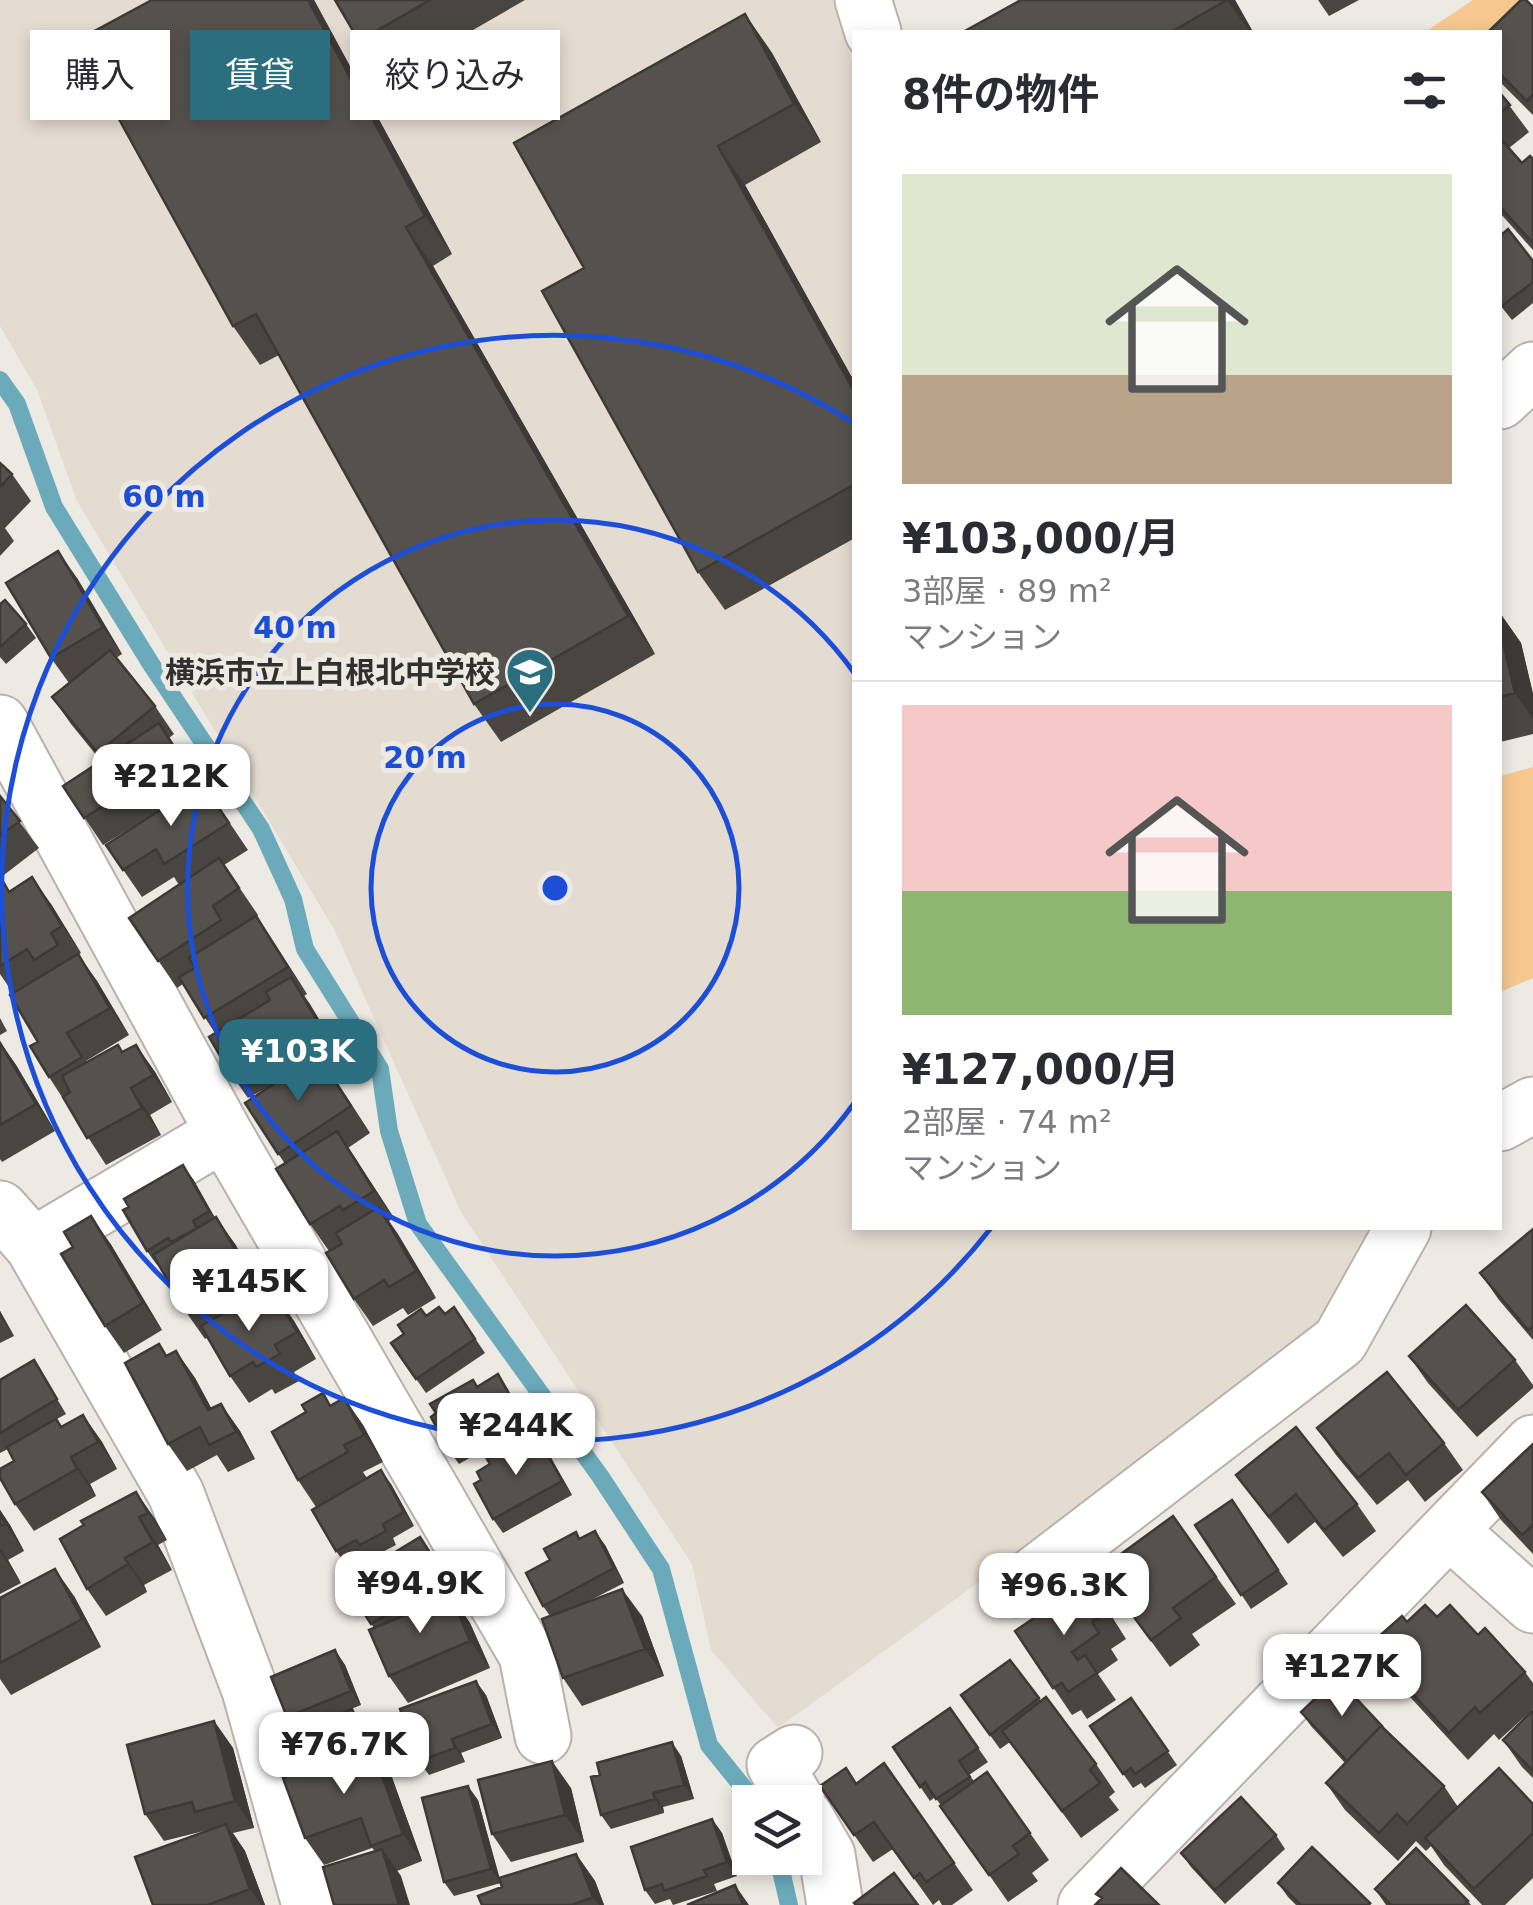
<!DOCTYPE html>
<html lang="ja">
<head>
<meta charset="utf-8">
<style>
  :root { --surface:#fff; --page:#f2f2f3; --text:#2b2b33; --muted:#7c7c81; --line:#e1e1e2; --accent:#2b6e7f }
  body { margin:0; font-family:"DejaVu Sans","Noto Sans JP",sans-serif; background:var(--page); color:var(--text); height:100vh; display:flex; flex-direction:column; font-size:38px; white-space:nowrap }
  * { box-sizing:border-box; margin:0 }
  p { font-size:32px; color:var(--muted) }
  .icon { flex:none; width:55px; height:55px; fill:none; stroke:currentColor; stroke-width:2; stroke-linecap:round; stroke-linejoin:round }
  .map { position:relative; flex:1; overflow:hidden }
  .panel { position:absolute; left:852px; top:30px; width:650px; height:1200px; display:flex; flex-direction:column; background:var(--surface); border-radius:0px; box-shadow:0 5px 15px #0003 }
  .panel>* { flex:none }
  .top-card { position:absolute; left:30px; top:30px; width:672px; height:90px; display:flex; gap:20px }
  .buttons { position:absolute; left:732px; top:1785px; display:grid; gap:20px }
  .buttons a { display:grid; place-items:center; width:90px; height:90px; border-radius:0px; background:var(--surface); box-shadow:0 5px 15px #0003; font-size:50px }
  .price { position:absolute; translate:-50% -85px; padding:0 22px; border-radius:20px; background:#fff; color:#222; font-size:32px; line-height:65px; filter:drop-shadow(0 2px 5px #0008) }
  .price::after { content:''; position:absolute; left:50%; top:60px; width:30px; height:22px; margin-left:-15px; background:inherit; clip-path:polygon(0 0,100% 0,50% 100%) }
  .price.selected { background:var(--accent); color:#fff }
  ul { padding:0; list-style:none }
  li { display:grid; align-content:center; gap:20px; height:530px; padding:0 50px }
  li+li { border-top:2px solid var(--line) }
  li span { display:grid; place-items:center; height:310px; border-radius:0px; color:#555 }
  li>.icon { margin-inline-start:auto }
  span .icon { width:180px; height:180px; fill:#fffc; stroke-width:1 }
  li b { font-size:42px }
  h2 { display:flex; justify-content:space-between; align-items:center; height:120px; padding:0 50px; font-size:42px }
  .chip { padding:0 35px; border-radius:0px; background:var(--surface); box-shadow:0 5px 15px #0003; font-size:35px; line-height:90px }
  .chip.selected { background:var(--accent); color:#fff }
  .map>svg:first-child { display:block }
</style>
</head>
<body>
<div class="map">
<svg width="1533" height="1905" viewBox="0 0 1533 1905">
  <rect width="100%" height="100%" fill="#ede9e3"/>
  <path fill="#e5dcd1" d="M0,0h835l20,71v1157h521l-51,103 -547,397 -67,-78 -19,-86 -231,-352 -127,-283 -257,-428 -40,-111 -37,-64z"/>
  <path fill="#f6c890" d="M1473,0h54l-38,32h-64z
    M1533,767v211l-33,14v-216z"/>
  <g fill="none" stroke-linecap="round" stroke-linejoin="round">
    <path stroke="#6baabb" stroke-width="18" d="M0,380l17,24 37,103 97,157 110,165 32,70 12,50 75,120 9,62 29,93 182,252 61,93 48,176 46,57
      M778,1858l11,47"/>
    <g stroke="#b7b2ad" stroke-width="59">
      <path id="minor" d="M863,0l10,32
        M1500,401l33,-31
        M0,723l224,410 303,522 16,81
        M1500,1123l33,-18
        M0,1209l33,37 143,248 74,196 60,215
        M33,1246l191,-113
        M1450,1531l83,74
        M1016,1589l324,-248 63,-113
        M794,1753l-19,12 22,37
        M805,1817l22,38 8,50
        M1086,1905l447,-462"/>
    </g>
    <use href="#minor" stroke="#fff" stroke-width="55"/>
  </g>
  <path fill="#494642" d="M152,0h162l138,254 -19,12 222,388 -154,88 -27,-38 -195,-349 -19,10 -27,-39z
    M335,0h190l-139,80 -27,-39z
    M1235,0l18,32h-290z
    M1318,0h41l-30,16z
    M1533,7v108l-33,-33v-50z
    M745,14l27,39 49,89 -76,43 110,198v155l-130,72 -27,-38 -114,-304z
    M1500,93l29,39 -20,16 13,15 11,-4v91l-33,-37z
    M1500,236l33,25v42l-21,17 -12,-15z
    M0,463l12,11 19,27 -26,27 9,13 -14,15z
    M77,578l45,76 -6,4 39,48 19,28 -5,4 31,47 21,25 27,40 -24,15 34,50 -1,2 50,77 -3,2 40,65 -15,9 41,63 -22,15 46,70 -5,3 47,77 -28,17 -5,-7 -30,18 -19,-27 -25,-48 -19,-27 -25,-60 -40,-61 34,-22 -31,17 -19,-27 -14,-38 -32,-49 -6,4 -48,-70 50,-33 -5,-8 -32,20 -36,-52 34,-21 -1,-1 -36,22 -40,-59 38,-25 -30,-37 -19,-27 17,-14 -18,-25z
    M0,604l26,20 10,14 -30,26 -6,-7z
    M1500,613l21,30 12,51v40l-33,8z
    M0,796l39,52 -39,30z
    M0,886l9,6 42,12 30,49 -3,2 19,26 32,54 -43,26 1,1 36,-10 13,-7 19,27 17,30 -22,13 11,20 -55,30 -57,-88 -11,-35 -25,-49 -13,-19z
    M0,1018l7,13 -7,4z
    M0,1042l16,23 39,66 -53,31 -2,-3z
    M193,1179l22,39 20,26 32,54 8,-4 19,27 22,38 -22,13 5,9 -24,13 -3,-5 -23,14 -19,-27 -22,-39 -3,2 -19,-27 -28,-48 -1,1 -10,-14 -18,-44z
    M1533,1229v111l-34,-40 -19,-27z
    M110,1243l52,87 -38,23 -19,-27z
    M454,1307l31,46 -59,40 -35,-50 35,-27 19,-2z
    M0,1311l14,25 -14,7z
    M176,1351l19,27 16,30 10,-4 19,27 15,28 -27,13 -11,-17 -30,16 -19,-27 -1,-89z
    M1409,1356l106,4 18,25v3l-56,49 -49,-54z
    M34,1360l32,54 -9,5 5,8 21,-12 19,27 15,27 -27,15 6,12 -62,35 -19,-27 -1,-43 -6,-12 -8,4v-73z
    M477,1386l30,2 21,36 -69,40 -10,-14z
    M344,1398l19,27 20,37 -20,10 4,6 24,6 23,42 -21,12 3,7 -27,14 -3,-5 -20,11 -10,-14 -20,-44 -18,-27 34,-75z
    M1317,1428l127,15 19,27 -38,32 -17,-22 -31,25 -41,-50z
    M1533,1444v110l-32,-34 -19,-28z
    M534,1449l17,9 21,37 -69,38 -10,-14 -12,-39z
    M1236,1475l121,29 19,27 -33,26 -28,-35 -27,22z
    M136,1492l19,27 12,21 -9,5 14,25 -28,15 3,7 -41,24 -19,-27 -3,-64z
    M1232,1500l56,84 -37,25 -56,-84z
    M0,1510l10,15 14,26 -16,9 13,23 -21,11z
    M1173,1516l63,88 -44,30 8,11 -30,22 -71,-97z
    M420,1537l31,47 -21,13 4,6 17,-7 19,27 20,45 -82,35 -19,-27 -15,-48 -24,-37z
    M581,1539l24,6 19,38 -35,18 53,15 22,60 -82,30 -19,-28 -13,-62 -7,-10 7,-46z
    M1088,1582l38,57 -15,10 7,11 -20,14 18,26 -29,19 -6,-9 -9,5 -57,-84z
    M74,1596l27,51 -90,48 -11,-16v-81z
    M1437,1617l41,18 47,37 8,11v26l-34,31 -5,-6 -26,26 -80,-87 -20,-27 39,-24z
    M335,1650l10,15 16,40 -64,26 -10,-14z
    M1010,1660l31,41 55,63 19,28 -6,5 10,13 -38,28 -71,-96 -10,7 -39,-54z
    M486,1695l16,43 -41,15 4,9 -36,13 -10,-14z
    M1131,1698l46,67 -32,23 -4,-5 -8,5 -43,-62z
    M950,1708l38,54 -19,13 5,6 13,-9 62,88 -17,13 6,8 -30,21 -73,-105 -5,4 -37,-54z
    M352,1709l10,15 9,21 19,27 32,89 -25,10 4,5 -29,-28 -48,17 -19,-27 -4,-67z
    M1301,1712l82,16 61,58 14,21 75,-3v74l-28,27h-23l-38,-40 -13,-19 -5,5 -10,-10 -18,20 -53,-51 -19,-27 19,-20 -34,-37z
    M1533,1712v66l-11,-11 -19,-27z
    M214,1721l19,27 21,80 -21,5 12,18 20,54h-112l55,-75 -44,11 -19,-27z
    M681,1756l13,43 -31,8 1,6 -53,16 -10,-14z
    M884,1763l89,127 -21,15h-10l-3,-5 -6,5 -40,-56 -20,13 -53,-76 37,-3z
    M571,1788l13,54 -73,20 -19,-28z
    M478,1800l21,78 77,-24 19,27 9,24h-122l20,-18 -1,-4 -47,13 -10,-14z
    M712,1819l10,14 15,43 -23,8 3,7 -44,14 -3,-6 -15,5 -10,-14z
    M1276,1835l9,14 -60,55 -34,-37 -10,-14z
    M1278,1883l92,20 1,2h-75l-8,-8z
    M1375,1889l93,12 3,4h-85z"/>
  <path fill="#3c3936" d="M308,0h6l138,254 -27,-38z
    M1227,0h8l18,32h-3z
    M745,14l27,39 49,89 -27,-38z
    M718,146l27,39 110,198v10z
    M406,227l27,39 222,388 -27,-38z
    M58,551l19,27 45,76 -19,-27z
    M1500,613l21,30 12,51v25l-18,-26 -15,-63z
    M32,877l19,27 30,49 -19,-27z
    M256,916l19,28 32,50 -19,-27z
    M78,954l19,27 32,54 -19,-27z
    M291,977l19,27 34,57 -19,-27z
    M0,1042l16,23 39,66 -19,-27z
    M136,1045l19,27 17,30 -19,-27z
    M318,1055l19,28 33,50 -19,-27z
    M131,1088l19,27 11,20 -19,-27z
    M337,1131l19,28 38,59 -20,-27z
    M183,1165l10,14 26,46 -10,-14z
    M379,1207l19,27 38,64 -20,-27z
    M91,1216l19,27 52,87 -19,-27z
    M216,1217l19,27 34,57 -19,-27z
    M275,1294l19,27 22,38 -19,-27z
    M0,1311l14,25 -14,-20z
    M176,1351l19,27 32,59 -19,-27z
    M498,1374l9,14 21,36 -10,-14z
    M344,1398l19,27 20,37 -19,-27z
    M221,1404l19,27 15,28 -19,-27z
    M83,1415l19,27 15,27 -19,-27z
    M542,1444l9,14 21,37 -10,-14z
    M71,1457l19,27 6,12 -19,-27z
    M381,1470l10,14 23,42 -10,-14z
    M136,1492l19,27 12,21 -19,-27z
    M0,1510l10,15 14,26 -19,-27 -5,-10z
    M139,1517l19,28 14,25 -19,-28z
    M595,1531l10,14 19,38 -10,-15z
    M0,1548l8,12 13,23 -21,-31z
    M125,1558l19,27 3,7 -19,-28z
    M55,1569l19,27 27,51 -19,-28z
    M1088,1582l19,27 19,30 -19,-27z
    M622,1589l20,27 22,60 -19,-27z
    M451,1596l19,27 20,45 -20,-27z
    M335,1650l10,15 16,40 -10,-14z
    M476,1681l10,14 16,43 -10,-14z
    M352,1709l10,15 9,21 19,27 32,89 -19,-27z
    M214,1721l19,27 21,80 -19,-27z
    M452,1739l9,14 4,9 -10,-14z
    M672,1742l9,14 13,43 -10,-14z
    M552,1761l19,27 13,54 -19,-27z
    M468,1786l10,14 23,83 -10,-14z
    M653,1793l10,14 1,6 -9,-14z
    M712,1819l10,14 15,43 -10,-14z
    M226,1824l19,27 20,54h-4l-11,-16z
    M382,1849l19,27 9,29h-11z
    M576,1854l19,27 9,24h-5l-6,-8z
    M735,1885l14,20h-6z"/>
  <path fill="#55514d" stroke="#3c3936" stroke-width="2.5" d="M152,0h156l117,216 -19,11 222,389 -154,88 -218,-390 -23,12 -157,-285z
    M335,0h95l-71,41z
    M1021,0h206l-56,32h-208z
    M1521,0h5l7,7v87l-6,7 -27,-27v-42h-12z
    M745,14l49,90 -76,42 137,247v91l-157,88 -156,-281 42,-23 -70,-125z
    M1500,93l10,12 -10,8z
    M1500,138l22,25 8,-7 3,3v82l-1,1 -32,-35z
    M1508,229l25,32v21l-31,24 -2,-3v-67z
    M0,463l12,11 -12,13z
    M58,551l45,76 -52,31 -45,-75z
    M5,600l21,24 -26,23v-43z
    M1500,630l15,63 -15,4z
    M110,650l45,56 -57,47 -46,-56z
    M159,723l26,41 -59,39 -6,-8 -36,23 -21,-32z
    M202,783l27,40 -65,41 -8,-15 -33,21 -17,-25z
    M0,796l20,25 -20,15z
    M219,858l20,30 -26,18 8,14 -63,41 -29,-43z
    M32,877l30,49 -11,7 7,12 -24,15 -7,-11 -27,17v-80l4,-3 5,9z
    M256,916l32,51 -84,51 -25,-41 16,-9 -6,-10z
    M78,954l32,54 -43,25 15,24 -33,20 -19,-31 8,-4 -28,-47z
    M291,977l34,57 -56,33 -9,-15 -31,19 -20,-34 61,-37 -4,-8z
    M0,1043l36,61 -36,21z
    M118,1045l4,7 14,-7 17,30 -22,13 11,20 -55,30 -24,-41 7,-5 -8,-16z
    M318,1055l33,51 -73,48 -33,-51z
    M337,1131l37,60 -31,19 -3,-4 -30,18 -34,-55z
    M183,1165l26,46 -16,10 4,7 -26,14 -3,-4 -21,13 -24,-41 6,-3 -5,-8z
    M379,1207l37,64 -27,16 -5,-7 -30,19 -28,-46 16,-9 -6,-11z
    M91,1216l52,87 -38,23 -44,-72 12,-7 -9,-15z
    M216,1217l34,57 -64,38 -33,-57z
    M1533,1229v97l-5,4 -48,-57z
    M275,1294l22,38 -22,13 5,9 -24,13 -3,-5 -23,14 -29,-50 37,-21 4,8z
    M1466,1305l49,55 -57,50 -49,-54z
    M439,1307l6,7 9,-7 21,32 -59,40 -25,-36 13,-9 -6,-9 23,-16 5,7z
    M159,1344l7,12 10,-5 32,59 13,-6 15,28 -27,13 -9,-18 -32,17 -43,-81z
    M34,1360l23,39 -57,34v-53z
    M1387,1372l57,71 -38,32 -17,-22 -31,25 -41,-50z
    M498,1374l20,36 -69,40 -18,-33 5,-4 -6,-9 43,-24 4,7z
    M323,1393l7,13 14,-8 20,37 -20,10 4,7 -50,28 -26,-48 34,-20 -4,-7z
    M83,1415l15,27 -27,15 6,12 -62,35 -15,-26v-9l14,-8 -7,-14 49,-28 5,8z
    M1296,1427l61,77 -33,26 -28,-36 -27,23 -33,-42z
    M528,1441l5,8 9,-5 20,37 -69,38 -19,-35 7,-4 -4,-8 13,-8 -3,-5z
    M1533,1444v81l-11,10 -40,-43z
    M381,1470l23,42 -21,12 3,7 -26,14 -4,-5 -20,11 -24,-41z
    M136,1492l12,21 -9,4 14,25 -28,16 3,6 -41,25 -27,-50 24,-14 -3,-4z
    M1232,1500l46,70 -37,25 -46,-70z
    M0,1514l5,10 -5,2z
    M1173,1516l43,61 -43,31 8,10 -30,22 -52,-70z
    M595,1531l19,37 -71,38 -17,-33 24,-13 -6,-11 32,-17 3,7z
    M420,1537l21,33 -21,13 5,8 -54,33 -21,-33 7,-4 -6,-8z
    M55,1569l27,50 -82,44v-65z
    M1088,1582l19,30 -15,10 7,11 -27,19 6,8 7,-5 12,18 -29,19 -6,-9 -9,5 -38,-57z
    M622,1589l23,60 -82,29 -21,-59z
    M451,1596l19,45 -81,35 -20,-46z
    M1425,1605l12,12 13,-12 28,30 7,-7 40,44 -45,41 -5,-6 -26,26 -81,-87 34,-30 5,6z
    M335,1650l16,41 -64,26 -16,-40z
    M1010,1660l29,38 -49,37 -29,-40z
    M1337,1678l46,49 -2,-1 -34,35 -46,-49z
    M476,1681l16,43 -40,15 3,9 -36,13 -19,-52z
    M1046,1697l50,67 -6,6 10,13 -38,28 -60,-80z
    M1131,1698l37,53 -33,23 -4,-6 -8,6 -33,-48z
    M950,1708l28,40 -19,13 11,16 -34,22 -11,-17 -5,5 -27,-40z
    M352,1709l16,37 -67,25 -14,-35z
    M1532,1711l1,1v59l-30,-31z
    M214,1721l21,80 -40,11 -3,-10 -47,12 -18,-69z
    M1381,1726l63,60 -37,38 -10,-10 -18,19 -53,-50z
    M672,1742l12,43 -31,8 2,6 -54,16 -10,-38 9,-2 -3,-12z
    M371,1745l32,89 -32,12 -10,-28 -56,20 -22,-60z
    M552,1761l13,54 -73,19 -14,-54z
    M884,1763l70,100 -28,19 -6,-9 -6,5 -40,-56 -20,13 -34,-49 26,-18 10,16z
    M1499,1768l34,36v29l-59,56 -49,-51z
    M987,1772l43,61 -17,13 6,8 -30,21 -49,-69z
    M468,1786l23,83 -47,13 -22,-84z
    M1241,1797l35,38 -61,55 -34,-37z
    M712,1819l15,43 -23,8 3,6 -43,15 -2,-7 -17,6 -14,-43z
    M226,1824l24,65 -42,16h-55l-18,-48z
    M1312,1847l58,56 -3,2h-66l-23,-22z
    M1416,1848l52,53 -4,4h-73l-16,-16z
    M382,1849l17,56h-65l-11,-38z
    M576,1854l17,43 -21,8h-90l-4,-9 24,-9 -3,-9z
    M1121,1868l38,37h-64l7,-7 -6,-4z
    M894,1873l24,32h-62l-2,-2z
    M735,1885l8,20h-56z"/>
  <g fill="none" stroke="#1d4ed8" stroke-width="5">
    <circle cx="555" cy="888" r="184"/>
    <path d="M855 1102A368 368 0 1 1 855 674"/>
    <path d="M991 1228A553 553 0 1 1 852 422"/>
  </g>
  <defs>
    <g id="school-pin" transform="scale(2.5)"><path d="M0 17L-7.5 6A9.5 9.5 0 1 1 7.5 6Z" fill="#2b6e7f" stroke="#ede9e3"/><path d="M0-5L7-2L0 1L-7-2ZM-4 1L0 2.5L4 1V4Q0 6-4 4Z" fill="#fff"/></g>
  </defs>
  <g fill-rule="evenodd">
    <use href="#school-pin" x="530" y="672"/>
  </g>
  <g text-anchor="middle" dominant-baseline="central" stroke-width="10" stroke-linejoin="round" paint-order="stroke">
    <g font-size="30" font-weight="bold" fill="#32302e" stroke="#ede9e3" text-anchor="end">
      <text x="495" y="672">横浜市立上白根北中学校</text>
    </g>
  </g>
  <circle cx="555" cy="888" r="15" fill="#1d4ed8" stroke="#ede9e3" stroke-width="5"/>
  <g font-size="30" text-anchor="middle" font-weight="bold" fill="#1d4ed8" stroke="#ede9e3" stroke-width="10" stroke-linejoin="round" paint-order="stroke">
    <text x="164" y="507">60 m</text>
    <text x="295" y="638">40 m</text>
    <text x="425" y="768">20 m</text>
  </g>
</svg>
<div class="buttons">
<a><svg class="icon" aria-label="layers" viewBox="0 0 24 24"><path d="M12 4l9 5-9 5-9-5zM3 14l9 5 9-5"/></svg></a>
</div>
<b class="price" style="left:171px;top:829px">¥212K</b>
<b class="price selected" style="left:298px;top:1104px">¥103K</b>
<b class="price" style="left:249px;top:1334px">¥145K</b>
<b class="price" style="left:516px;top:1478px">¥244K</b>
<b class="price" style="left:420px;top:1636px">¥94.9K</b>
<b class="price" style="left:1064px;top:1638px">¥96.3K</b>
<b class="price" style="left:1342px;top:1719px">¥127K</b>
<b class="price" style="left:344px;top:1797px">¥76.7K</b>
<div class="top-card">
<a class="chip">購入</a>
<a class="chip selected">賃貸</a>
<a class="chip">絞り込み</a>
</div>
<section class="panel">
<h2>8件の物件<svg class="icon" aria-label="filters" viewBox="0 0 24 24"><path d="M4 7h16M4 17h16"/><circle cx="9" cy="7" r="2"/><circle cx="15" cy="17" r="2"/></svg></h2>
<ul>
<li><span style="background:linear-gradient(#dfe7d0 65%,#b9a48a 0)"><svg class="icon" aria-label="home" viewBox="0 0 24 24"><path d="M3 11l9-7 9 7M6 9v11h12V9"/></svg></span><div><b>¥103,000/月</b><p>3部屋 · 89 m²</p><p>マンション</p></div></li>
<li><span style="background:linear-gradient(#f6c9c9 60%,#8fb573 0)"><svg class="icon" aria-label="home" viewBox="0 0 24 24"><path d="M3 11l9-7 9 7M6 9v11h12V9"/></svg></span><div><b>¥127,000/月</b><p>2部屋 · 74 m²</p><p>マンション</p></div></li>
</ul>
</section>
</div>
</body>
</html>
